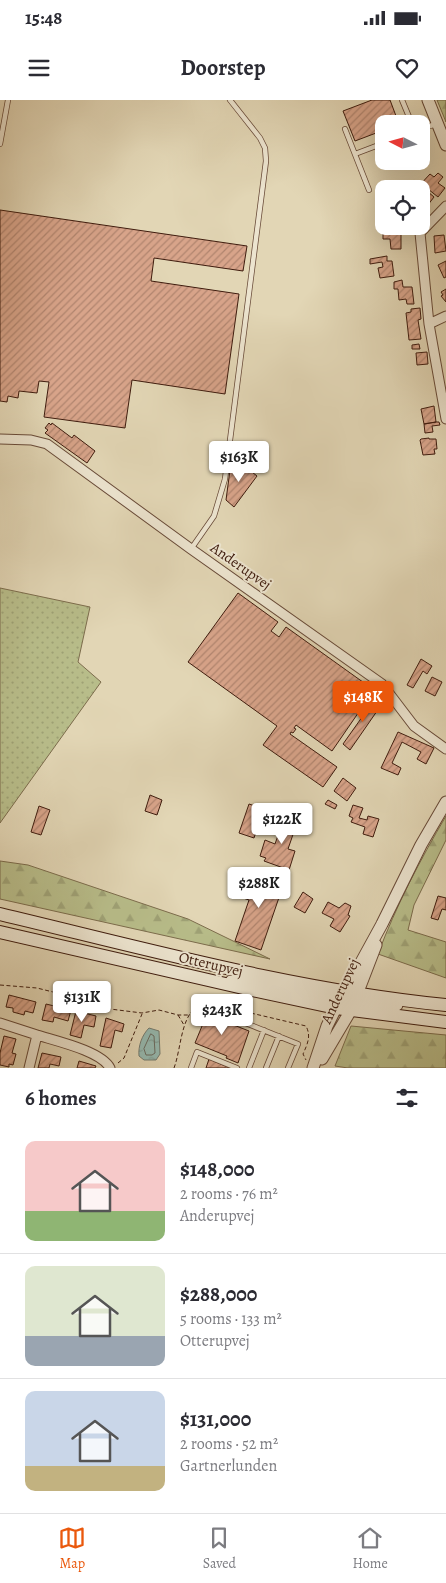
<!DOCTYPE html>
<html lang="en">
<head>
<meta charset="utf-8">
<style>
  :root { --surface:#fff; --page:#f7f7f7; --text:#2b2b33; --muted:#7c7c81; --line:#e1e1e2; --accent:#ea580c }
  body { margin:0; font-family:Alegreya,serif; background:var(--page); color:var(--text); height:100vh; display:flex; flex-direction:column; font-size:19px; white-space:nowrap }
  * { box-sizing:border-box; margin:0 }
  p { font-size:16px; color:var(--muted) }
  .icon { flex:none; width:28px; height:28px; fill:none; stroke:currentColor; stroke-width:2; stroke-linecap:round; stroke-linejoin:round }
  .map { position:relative; height:968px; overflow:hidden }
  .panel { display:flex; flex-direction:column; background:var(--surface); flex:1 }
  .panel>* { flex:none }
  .needle { width:32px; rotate:276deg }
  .controls { position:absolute; left:375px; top:15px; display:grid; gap:10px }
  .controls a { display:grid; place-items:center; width:55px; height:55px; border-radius:10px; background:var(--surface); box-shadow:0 5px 20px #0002; font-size:25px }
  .price { position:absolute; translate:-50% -42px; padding:0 11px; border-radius:5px; background:#fff; color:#222; font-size:16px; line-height:32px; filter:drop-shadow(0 1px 2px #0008) }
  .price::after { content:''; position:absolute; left:50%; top:30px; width:15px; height:11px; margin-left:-8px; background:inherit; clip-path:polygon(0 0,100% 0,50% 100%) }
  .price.current { background:var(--accent); color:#fff }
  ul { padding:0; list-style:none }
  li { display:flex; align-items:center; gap:15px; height:125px; padding:0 25px }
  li+li { border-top:1px solid var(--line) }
  li span { display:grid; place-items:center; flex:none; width:140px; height:100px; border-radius:10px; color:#555 }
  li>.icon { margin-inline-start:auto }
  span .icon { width:60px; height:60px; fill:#fffc; stroke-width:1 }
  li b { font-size:21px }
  h2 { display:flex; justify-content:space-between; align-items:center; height:60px; padding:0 25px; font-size:21px }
  .status { display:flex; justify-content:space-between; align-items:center; height:35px; padding:0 25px; background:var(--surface); direction:ltr }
  .status svg { height:14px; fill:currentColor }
  header { display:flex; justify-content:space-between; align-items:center; height:65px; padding:0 25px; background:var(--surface); font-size:22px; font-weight:600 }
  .dock { display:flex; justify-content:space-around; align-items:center; height:70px; border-top:1px solid var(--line); background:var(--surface); font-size:14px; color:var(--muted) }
  .dock a { display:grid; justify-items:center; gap:2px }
  .dock .current { color:var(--accent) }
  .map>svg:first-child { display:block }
</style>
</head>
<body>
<div class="status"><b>15:48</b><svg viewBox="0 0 49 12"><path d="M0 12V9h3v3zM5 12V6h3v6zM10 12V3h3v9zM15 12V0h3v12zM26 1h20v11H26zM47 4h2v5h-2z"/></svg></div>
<header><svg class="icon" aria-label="menu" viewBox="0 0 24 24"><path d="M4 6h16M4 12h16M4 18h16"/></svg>Doorstep<svg class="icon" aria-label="heart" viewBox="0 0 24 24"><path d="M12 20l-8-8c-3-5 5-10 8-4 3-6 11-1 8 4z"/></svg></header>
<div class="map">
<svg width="446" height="968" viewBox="0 0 446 968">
  <defs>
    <pattern id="grass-dots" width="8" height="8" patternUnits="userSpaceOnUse" patternTransform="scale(1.25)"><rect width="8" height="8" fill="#b8bd8a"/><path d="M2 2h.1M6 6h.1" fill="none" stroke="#9fa276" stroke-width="1.8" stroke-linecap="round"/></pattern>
    <pattern id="forest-firs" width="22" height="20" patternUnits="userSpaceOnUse" patternTransform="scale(1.25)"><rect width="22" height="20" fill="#b8bd8a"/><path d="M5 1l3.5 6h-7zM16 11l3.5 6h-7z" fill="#9fa276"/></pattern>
    <pattern id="water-ripples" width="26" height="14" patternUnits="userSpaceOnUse" patternTransform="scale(1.25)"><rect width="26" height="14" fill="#95b9b0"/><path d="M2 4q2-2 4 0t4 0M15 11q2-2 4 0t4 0" fill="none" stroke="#829e96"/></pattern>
    <pattern id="building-hatch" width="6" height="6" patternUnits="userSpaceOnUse" patternTransform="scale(1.25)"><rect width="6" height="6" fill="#d8a48a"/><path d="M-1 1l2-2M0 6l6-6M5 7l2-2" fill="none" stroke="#b1856f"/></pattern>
  </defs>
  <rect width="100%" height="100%" fill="#e2d6b5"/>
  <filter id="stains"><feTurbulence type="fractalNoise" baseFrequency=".004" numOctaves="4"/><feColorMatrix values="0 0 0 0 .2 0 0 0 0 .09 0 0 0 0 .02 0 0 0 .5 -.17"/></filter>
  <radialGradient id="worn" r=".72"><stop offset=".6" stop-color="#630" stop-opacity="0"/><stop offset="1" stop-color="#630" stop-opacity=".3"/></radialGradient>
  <path fill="url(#grass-dots)" stroke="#7c6c4c" d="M0,488l90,19 -12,55 23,20 -101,141z"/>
  <path fill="url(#forest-firs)" stroke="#7c6c4c" d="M437,0h9v22z
    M446,716v24l-32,65 -6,25 38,12v36l-68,-24c18,-48 42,-94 68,-138z
    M0,761l28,4 160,54 82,40 -270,-60z
    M351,926l95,9v33h-98l-13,-2z"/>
  <path fill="url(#water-ripples)" stroke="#737a6f" d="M149,928l10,3 1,23 -4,6h-12l-5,-4c-1,-10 3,-21 10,-28z"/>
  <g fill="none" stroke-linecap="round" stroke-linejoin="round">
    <path stroke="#6a6a5f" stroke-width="1" d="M151,934l3,2 1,17 -3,2h-6l-2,-6z"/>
  </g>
  <path fill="url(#building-hatch)" stroke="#3f1c0e" d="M372,0h18l9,24h-15v6l-29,11 -12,-30z
    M438,73l5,4 -5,6 7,5 -7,9 -10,-8 -1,2 7,6 -10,13 -3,-2v-11l4,-4 -7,-6 12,-13 4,3z
    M0,110l247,36 -4,25 -89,-13 -3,23 88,13 -14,100 -93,-14 -7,48 -81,-11 5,-35 -10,-1 -2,12 -18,-2 -1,7 -10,-2 -1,6 -7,-1z
    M380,124l12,2v3h-12z
    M392,129v5h9v15h-10l-1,-10h-7v-9z
    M444,135l2,16 -11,2 -1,-17z
    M387,156v5h5l2,15 -14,2 -2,-10 5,-1 -1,-5 -12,2v-5z
    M446,161v16l-2,1 -6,-13z
    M402,180l1,7h9l2,17h-7l-1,-5 -7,1 -1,-11h-4v-7z
    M446,189v13l-5,-6 2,-1 -2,-3z
    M420,208l1,11 -3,1 3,19 -12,1 -3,-27 5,-1v-3z
    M419,244l1,5h-8v-4z
    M427,252l1,12 -11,1 -1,-12z
    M434,306l2,16 -12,2 -3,-15z
    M436,322h3l1,3 -8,1 1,6 -8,1 -1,-9z
    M49,323l2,2 1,-2 20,15 2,-3 21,16 -8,12 -42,-30 3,-3 -3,-2z
    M429,338v1h7l1,10h-3l1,5 -12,1 -3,-15 1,-1z
    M237,360l20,16 -23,31 -8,-7 4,-30z
    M238,493l40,29 -7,9 8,6 7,-10 88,63 -42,61 -36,-26 -2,3 2,1 -3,4 -2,-1 -1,2 47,33 -14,20 -60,-42 14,-19 -89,-64z
    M421,559l11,7 -5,8 -4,-3 -10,17 -6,-3z
    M432,577l10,5 -7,14 -10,-5z
    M377,596l7,5 -34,49 -7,-6z
    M398,632l36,16 -8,16 -9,-5 4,-7 -19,-10 -10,21 9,5 -3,7 -17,-7z
    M343,678l13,10 -9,13 -13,-10z
    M150,695l12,5 -5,15 -12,-4z
    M328,700l9,5 -2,4 -10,-5z
    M249,704l15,5 -10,29 -15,-5z
    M353,705l10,3 -4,10 8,2 1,-4 11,3 -6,18 -10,-3 2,-7 -14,-5 2,-4 -4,-2z
    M39,706l11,4 -9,25 -10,-3z
    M286,713l13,4 -11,32 7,2 -6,19 -25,-9 2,-3 -6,-2 5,-16 10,4z
    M260,771l25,9 -24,70 -26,-9 14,-41 -6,-2 8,-21 6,2z
    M303,792l10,7 -8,14 -11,-6z
    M438,796l8,2v12l-4,-1 -4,11 -7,-2z
    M328,802l11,6 6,-5 6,3 -3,9 2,1 -10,16 -10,-6 4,-7 -12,-6z
    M9,895l27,7 -3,11 -8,-2 -1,4 -11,-3v-4l-7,-1z
    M46,904l25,6 -3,11 -14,-4 -1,5 -11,-2z
    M213,907l11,5 -3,8 28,11 -11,32 -12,-5 1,-2 -32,-13 12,-29 3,1z
    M76,911l20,5 -2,11 -10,-2 -3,13 -11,-3z
    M106,918l18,6 -2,8 -7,-2 -4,18 -11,-2z
    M4,936l12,3 -4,14 4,1 -3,11 -4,-1v3l-9,-2v-12z
    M42,953l19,4 -2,9 -9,-2 -1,4h-11z
    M209,959l21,9h-24z
    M79,961l17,5 -1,2h-18z"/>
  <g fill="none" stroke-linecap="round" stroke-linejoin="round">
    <g stroke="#684a38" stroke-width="6">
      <path id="service" d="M402,0l10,24
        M345,29l24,61
        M421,29l15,-5
        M0,44l8,-44
        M421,49l1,3
        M355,54l29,-11
        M191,449l23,-33 11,-37 41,-318 -1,-13 -5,-10 -30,-38
        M238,920l60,24 -10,24
        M191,968l6,-16 40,16
        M249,968l15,-38
        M266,968l13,-32"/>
    </g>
    <g stroke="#684a38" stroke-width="11">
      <path id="minor" d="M446,106l-26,27 9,91 17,95
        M429,224l17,-8
        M0,339l31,1 16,4 144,105 191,135 32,42 32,23
        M0,923l37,12 -8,33
        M37,935c19,6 64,16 73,33"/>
    </g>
    <g stroke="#684a38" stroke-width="13">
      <path id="tertiary" d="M428,0l18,45
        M231,881l20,1 78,14h17
        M348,903l13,-2 36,4
        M322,959l29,-49 25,-65
        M313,968l14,-42 9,-18 46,-84 39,-79 25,-43"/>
    </g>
    <g stroke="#3f1c0e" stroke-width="14">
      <path id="secondary" d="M0,814c147,35 295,76 446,91
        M0,832l243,56 93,20 110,14"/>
    </g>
    <path stroke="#3f1c0e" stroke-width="1" stroke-dasharray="4 2.5" stroke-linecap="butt" d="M0,885l37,3 20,5 15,8 30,7 40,5 17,-3 19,5h11
      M178,915l6,10
      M118,963l6,-5 18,-44
      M174,968c8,-21 6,-57 30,-66l102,24c5,10 2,17 -3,28l3,6"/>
    <use href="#service" stroke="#ece4cf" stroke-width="4.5"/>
    <use href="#minor" stroke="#ece4cf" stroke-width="9"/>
    <use href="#tertiary" stroke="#ece4cf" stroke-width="11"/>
    <use href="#secondary" stroke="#ece4cf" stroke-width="12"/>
  </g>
  <g text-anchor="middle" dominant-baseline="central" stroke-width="4" stroke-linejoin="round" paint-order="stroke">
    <g font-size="15" fill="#3f1c0e" stroke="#ece4cf">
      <text transform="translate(241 466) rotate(35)">Anderupvej</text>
      <text transform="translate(211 864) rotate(13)">Otterupvej</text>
      <text transform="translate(340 891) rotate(-65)">Anderupvej</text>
    </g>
  </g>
  <rect width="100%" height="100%" filter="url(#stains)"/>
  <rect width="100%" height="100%" fill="url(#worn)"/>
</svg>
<div class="controls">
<a><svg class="needle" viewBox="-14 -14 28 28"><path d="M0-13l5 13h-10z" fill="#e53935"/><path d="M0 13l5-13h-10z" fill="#7c7c81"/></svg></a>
<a><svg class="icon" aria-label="locate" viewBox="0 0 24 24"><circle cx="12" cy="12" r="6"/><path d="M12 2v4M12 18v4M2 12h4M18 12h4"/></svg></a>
</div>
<b class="price" style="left:239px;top:383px">$163K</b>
<b class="price current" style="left:363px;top:623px">$148K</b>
<b class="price" style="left:282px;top:745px">$122K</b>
<b class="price" style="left:259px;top:809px">$288K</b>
<b class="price" style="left:82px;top:923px">$131K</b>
<b class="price" style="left:222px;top:936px">$243K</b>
</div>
<section class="panel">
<h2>6 homes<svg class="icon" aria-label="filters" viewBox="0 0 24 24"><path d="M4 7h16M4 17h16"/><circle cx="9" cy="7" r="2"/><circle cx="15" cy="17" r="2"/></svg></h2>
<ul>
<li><span style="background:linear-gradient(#f6c9c9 70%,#8fb573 0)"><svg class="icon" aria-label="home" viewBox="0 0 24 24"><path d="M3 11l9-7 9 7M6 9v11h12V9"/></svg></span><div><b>$148,000</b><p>2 rooms · 76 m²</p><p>Anderupvej</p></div></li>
<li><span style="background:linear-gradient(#dfe7d0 70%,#9aa5b1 0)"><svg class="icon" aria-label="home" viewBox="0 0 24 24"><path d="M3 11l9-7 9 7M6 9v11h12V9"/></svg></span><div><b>$288,000</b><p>5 rooms · 133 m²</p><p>Otterupvej</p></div></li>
<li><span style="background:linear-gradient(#c9d6e8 75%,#c2b280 0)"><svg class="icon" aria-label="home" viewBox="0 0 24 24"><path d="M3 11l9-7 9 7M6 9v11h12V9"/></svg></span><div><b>$131,000</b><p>2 rooms · 52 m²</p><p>Gartnerlunden</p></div></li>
</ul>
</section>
<nav class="dock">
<a class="current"><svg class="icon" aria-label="map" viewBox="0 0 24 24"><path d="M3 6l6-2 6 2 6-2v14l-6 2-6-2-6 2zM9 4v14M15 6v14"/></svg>Map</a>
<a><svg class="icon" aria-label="saved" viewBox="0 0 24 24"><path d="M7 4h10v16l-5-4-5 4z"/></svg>Saved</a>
<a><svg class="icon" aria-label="home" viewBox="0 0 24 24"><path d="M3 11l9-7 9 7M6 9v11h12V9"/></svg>Home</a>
</nav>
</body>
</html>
